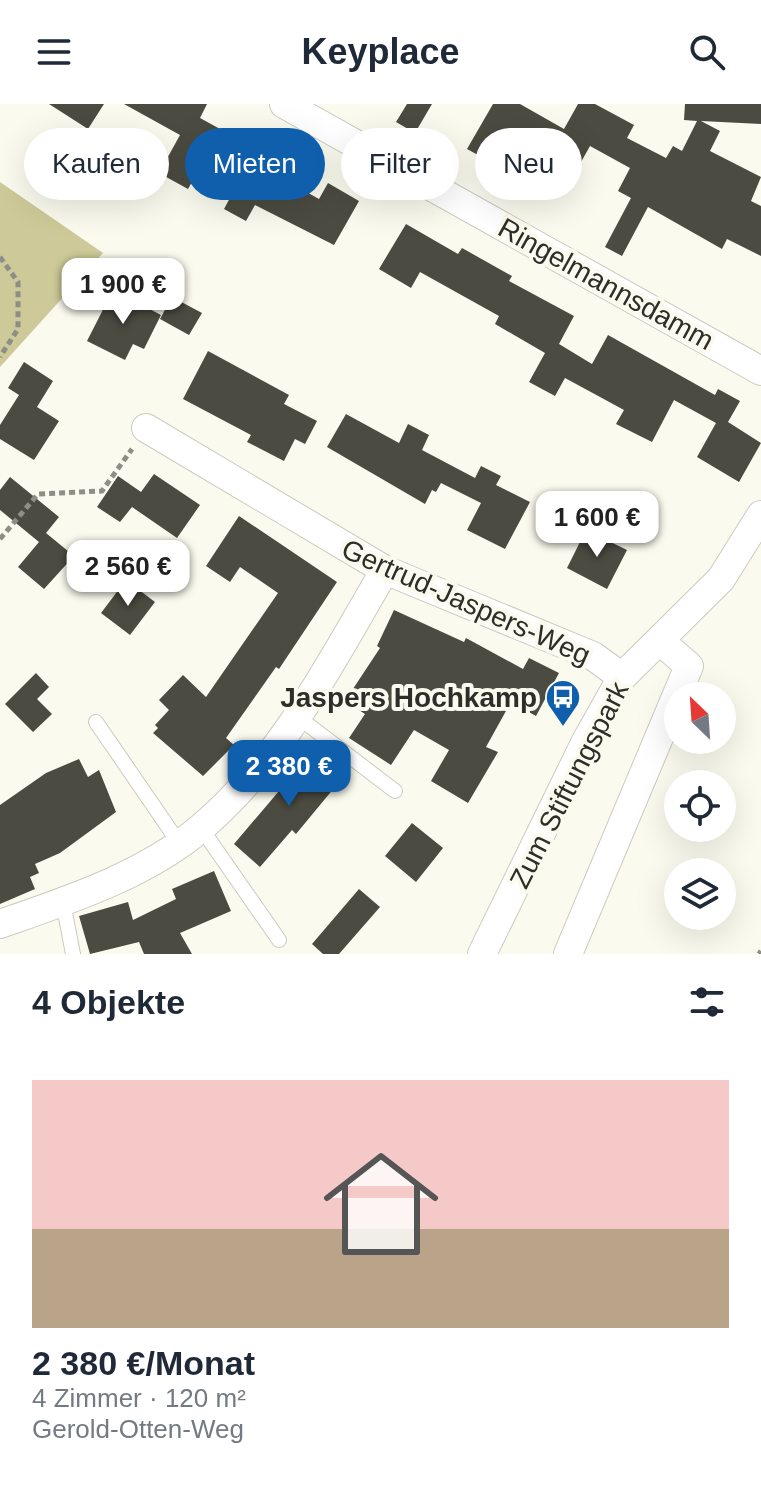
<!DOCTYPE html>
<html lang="de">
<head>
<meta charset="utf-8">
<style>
  :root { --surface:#fff; --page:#f2f2f3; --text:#1f2937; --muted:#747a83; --accent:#0f5fad }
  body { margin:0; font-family:Arial,sans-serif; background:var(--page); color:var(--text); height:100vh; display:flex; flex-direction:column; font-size:30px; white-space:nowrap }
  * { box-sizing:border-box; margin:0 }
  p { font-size:26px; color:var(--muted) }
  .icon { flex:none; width:44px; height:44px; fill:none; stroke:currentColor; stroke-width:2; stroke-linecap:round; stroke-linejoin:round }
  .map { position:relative; height:850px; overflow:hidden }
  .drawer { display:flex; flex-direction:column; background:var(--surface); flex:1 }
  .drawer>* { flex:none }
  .guide { position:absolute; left:24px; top:24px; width:714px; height:72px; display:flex; gap:16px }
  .needle { width:52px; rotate:335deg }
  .fabs { position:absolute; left:664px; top:578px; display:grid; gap:16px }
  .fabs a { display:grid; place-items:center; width:72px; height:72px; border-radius:50%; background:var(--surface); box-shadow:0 8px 32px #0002; font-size:40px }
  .price { position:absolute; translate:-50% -68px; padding:0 18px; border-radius:16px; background:#fff; color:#222; font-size:26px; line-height:52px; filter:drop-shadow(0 2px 4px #0008) }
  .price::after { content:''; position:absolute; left:50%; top:48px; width:24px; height:18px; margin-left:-12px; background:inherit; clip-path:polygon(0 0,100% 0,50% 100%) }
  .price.current { background:var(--accent); color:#fff }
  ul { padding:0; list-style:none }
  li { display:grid; align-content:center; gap:16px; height:424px; padding:0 32px }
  li span { display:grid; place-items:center; height:248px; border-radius:0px; color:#555 }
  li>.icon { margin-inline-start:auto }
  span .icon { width:144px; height:144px; fill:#fffc; stroke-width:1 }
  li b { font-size:34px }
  h2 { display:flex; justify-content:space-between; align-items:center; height:96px; padding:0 32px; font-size:34px }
  .chip { padding:0 28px; border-radius:36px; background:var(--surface); box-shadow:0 8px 32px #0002; font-size:28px; line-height:72px }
  .chip.current { background:var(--accent); color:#fff }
  header { display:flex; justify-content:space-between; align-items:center; height:104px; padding:0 32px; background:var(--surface); font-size:36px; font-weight:800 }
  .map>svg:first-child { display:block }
</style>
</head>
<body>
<header><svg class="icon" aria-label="menu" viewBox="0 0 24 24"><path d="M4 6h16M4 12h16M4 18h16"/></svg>Keyplace<svg class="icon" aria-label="search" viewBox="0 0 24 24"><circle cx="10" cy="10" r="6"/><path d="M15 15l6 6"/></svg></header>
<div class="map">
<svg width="761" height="850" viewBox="0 0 761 850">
  <rect width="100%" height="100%" fill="#fafaee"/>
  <path fill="#cdc998" d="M0,78l103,71 -103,114z"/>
  <path fill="#4b4b41" d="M49,0h55l-16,25z
    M124,0h83l-7,14 42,23 -6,12 83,46 9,-16 31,18 -25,44 -79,-40 -9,16 -22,-12 14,-26 -36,-19 -14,25 -29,-16 21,-38z
    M407,0h25l-17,29 -19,-11z
    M493,0h27l44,25 14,-25h17l39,21 -7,13 39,20 7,-12 9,5 15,-30 -13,-1 1,-16h76v20l-60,-3 19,10 -10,20 51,26 -10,24 10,5v50l-34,-17 -5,10 -74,-42 -26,49 -17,-9 26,-49 -13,-7 12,-23 -40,-22 -14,25 -62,-32 -16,27 -31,-17z
    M406,120l52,30 4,-6 50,28 -3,5 65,35 -15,28 33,20 16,-29 107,60 3,-6 22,12 -12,21 33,21 -22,39 -42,-25 19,-34 -42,-23 -22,42 -36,-18 8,-14 -59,-32 -10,18 -26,-14 16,-29 -50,-29 4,-8 -79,-44 -9,16 -32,-19z
    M113,186l48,25 -17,34 -11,-5 -8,16 -38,-19z
    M172,193l30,16 -13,22 -29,-16z
    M208,247l81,44 -5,9 33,17 -12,23 -10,-5 -11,22 -37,-19 4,-7 -68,-36z
    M24,258l29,19 -16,26 22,14 -25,39 -34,-21v-14l19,-30 -11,-7z
    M346,310l53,29 9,-19 21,11 -7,15 53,28 6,-12 20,10 -5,9 34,17 -25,47 -38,-19 14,-27 -40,-20 -5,9 -4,-2 -7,14 -98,-57z
    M154,370l46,31 -23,33 -45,-31 -12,15 -23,-15 21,-31 23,16z
    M10,373l49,40 -13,16 28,23 -30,33 -26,-22 21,-25 -39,-32v-20z
    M239,412l98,66 -58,87 -3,-2 -50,71 8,7 -31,31 -50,-43 5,-5 -3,-3 14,-15 -10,-10 24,-25 23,22 72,-104 -38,-26 -10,15 -24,-16z
    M586,426l41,20 -20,39 -40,-21z
    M126,476l29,22 -25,33 -29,-22z
    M394,506l70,32 2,-4 57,31 6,-11 30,15 -23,43 -25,-14 -25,45 12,5 -30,51 -37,-22 18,-31 -35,-20 -23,35 -42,-27 16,-24 -20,-13 35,-53 -3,-2z
    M36,569l13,14 -12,12 15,15 -19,18 -28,-28z
    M313,647l31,25 -48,58 -4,-4 -32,37 -26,-23z
    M79,655l9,18 11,-7 17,42 -56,41 -25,11 4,9 -9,4 5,12 -35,15v-99l46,-32z
    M412,719l31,25 -27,34 -31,-26z
    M214,767l17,40 -51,22 12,21h-48l-5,-12 -49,12 -11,-38 49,-14 5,18 43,-21 -4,-10z
    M359,785l21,18 -41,47h-16l-11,-10z"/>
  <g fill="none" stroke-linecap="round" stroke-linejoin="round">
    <g stroke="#cbcabf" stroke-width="16">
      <path id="lane" d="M298,613l97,74
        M96,618l83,121
        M201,724l78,112
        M63,798l10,52"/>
    </g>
    <g stroke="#cbcabf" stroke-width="30">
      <path id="street" d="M284,0l477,267
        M146,324l239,142 208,86 29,21
        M0,820c69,-24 146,-49 202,-97 81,-69 130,-167 183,-257
        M482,850l104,-213 36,-64 99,-98 40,-64
        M568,850l121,-288 -29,-25"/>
    </g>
    <path stroke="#8e8e86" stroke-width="5" stroke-dasharray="6 4" stroke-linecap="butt" d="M0,153l18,25v47l-18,28
      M0,435l38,-45 64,-3 30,-42
      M759,850l2,-3"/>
    <use href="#lane" stroke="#fff" stroke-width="14"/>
    <use href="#street" stroke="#fff" stroke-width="28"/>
  </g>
  <defs>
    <g id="bus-pin" transform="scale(1.8)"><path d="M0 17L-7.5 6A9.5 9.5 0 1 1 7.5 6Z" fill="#0f5fad" stroke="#fafaee"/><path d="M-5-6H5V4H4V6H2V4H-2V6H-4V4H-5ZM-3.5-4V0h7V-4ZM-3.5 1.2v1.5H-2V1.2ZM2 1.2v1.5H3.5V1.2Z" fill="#fff"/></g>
  </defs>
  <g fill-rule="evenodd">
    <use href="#bus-pin" x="563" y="593"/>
  </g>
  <g text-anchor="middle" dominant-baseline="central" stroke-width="8" stroke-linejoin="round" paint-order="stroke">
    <g font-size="28" fill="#2e2d29" stroke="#fafaee">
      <text transform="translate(606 180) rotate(29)">Ringelmannsdamm</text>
      <text transform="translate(466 498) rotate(24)">Gertrud-Jaspers-Weg</text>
      <text transform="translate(569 681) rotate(-63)">Zum Stiftungspark</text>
    </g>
    <g font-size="28" font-weight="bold" fill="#2e2d29" stroke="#fafaee" text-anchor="end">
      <text x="537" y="593">Jaspers Hochkamp</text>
    </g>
  </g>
</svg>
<div class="fabs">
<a><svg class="needle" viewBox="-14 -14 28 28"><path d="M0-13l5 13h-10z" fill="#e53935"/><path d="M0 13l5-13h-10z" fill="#747a83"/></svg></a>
<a><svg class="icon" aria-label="locate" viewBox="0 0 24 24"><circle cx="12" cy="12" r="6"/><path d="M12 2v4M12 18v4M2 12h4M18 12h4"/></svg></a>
<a><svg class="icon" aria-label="layers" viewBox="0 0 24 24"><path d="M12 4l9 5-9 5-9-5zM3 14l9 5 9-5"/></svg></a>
</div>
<b class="price" style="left:123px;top:222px">1 900 €</b>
<b class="price" style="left:597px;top:455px">1 600 €</b>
<b class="price" style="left:128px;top:504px">2 560 €</b>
<b class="price current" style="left:289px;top:704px">2 380 €</b>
<div class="guide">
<a class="chip">Kaufen</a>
<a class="chip current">Mieten</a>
<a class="chip">Filter</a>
<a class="chip">Neu</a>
</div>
</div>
<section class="drawer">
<h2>4 Objekte<svg class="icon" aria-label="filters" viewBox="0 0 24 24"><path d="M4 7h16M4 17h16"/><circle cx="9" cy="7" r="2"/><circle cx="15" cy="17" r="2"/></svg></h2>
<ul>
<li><span style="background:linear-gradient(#f6c9c9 60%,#b9a48a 0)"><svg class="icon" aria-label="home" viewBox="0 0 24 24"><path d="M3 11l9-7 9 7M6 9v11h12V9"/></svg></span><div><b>2 380 €/Monat</b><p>4 Zimmer · 120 m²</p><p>Gerold-Otten-Weg</p></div></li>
</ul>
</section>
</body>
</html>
